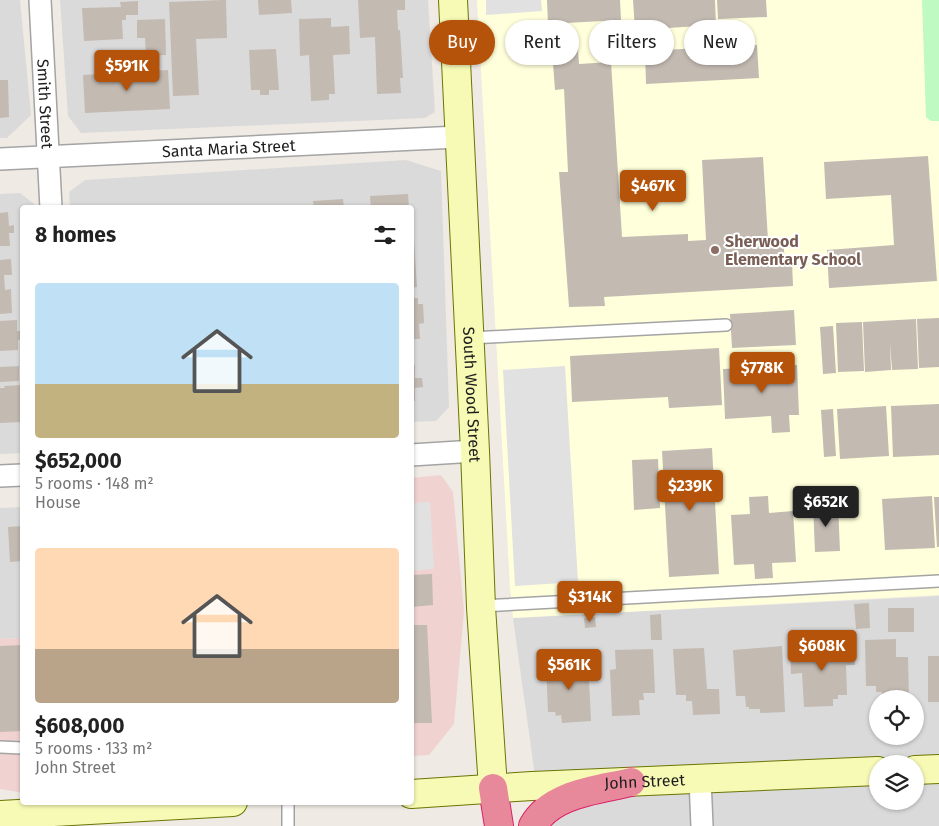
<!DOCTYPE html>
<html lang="en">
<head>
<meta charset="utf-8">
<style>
  :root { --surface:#fff; --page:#f2f2f2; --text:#222; --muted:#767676; --accent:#b45309 }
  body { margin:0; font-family:"Fira Sans",sans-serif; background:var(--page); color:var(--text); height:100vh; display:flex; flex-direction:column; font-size:19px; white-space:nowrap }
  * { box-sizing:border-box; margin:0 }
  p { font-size:16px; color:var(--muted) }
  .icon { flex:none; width:28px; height:28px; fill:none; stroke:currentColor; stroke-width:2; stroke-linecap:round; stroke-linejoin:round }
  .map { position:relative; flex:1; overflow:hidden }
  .details { position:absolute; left:20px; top:205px; width:394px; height:600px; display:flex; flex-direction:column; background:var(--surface); border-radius:5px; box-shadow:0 1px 4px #0004 }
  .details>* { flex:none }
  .guide { position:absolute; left:429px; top:20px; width:435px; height:45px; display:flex; gap:10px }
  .fabs { position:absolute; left:869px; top:690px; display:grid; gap:10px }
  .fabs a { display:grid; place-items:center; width:55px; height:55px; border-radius:50%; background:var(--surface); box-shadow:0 1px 4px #0004; font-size:25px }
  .price { position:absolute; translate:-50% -42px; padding:0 11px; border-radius:5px; background:var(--accent); color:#fff; font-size:16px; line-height:32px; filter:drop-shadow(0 1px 2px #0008) }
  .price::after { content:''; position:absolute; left:50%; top:30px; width:15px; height:11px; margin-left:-8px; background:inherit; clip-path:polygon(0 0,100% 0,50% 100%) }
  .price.active { background:#222; color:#fff }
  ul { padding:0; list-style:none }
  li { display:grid; align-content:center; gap:10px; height:265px; padding:0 15px }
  li span { display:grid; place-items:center; height:155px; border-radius:5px; color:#555 }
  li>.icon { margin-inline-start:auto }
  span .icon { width:90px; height:90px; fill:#fffc; stroke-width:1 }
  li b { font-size:21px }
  h2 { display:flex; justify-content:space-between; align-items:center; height:60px; padding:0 15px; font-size:21px }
  .tag { padding:0 18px; border-radius:22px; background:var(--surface); box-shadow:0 1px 4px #0004; font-size:18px; line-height:45px }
  .tag.active { background:var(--accent); color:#fff }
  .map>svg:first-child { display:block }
</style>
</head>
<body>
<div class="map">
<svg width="939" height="826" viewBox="0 0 939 826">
  <rect width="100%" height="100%" fill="#efeae3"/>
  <path fill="#dbdada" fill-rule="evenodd" d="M0,0h20l11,115 -24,23h-7z
    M60,0h368l7,112 -10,6 -344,15 -13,-17z
    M406,160l35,11 8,236 -13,14 -25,1v-214h-341l-1,-16 16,-12z
    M20,193l14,11 1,3 -13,1v245l-22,1v-260z
    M22,507v131l-22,1v-131z
    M939,596v230h-397l-29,-208zM878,699h37v37h-37zM878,764h37v37h-37z"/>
  <path fill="#f0d2d1" d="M441,475l12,17 11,119 -10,113 -25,31 -18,1v-278z
    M22,638v154h-4l-18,-3v-150z"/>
  <path fill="#ffffdb" d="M477,0h462v595l-426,23 -3,-31z"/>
  <path fill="#befac2" d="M922,0h17v121h-8l-5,-4z"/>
  <path fill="#e1e1e1" d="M486,0h55l1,11 -56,4z
    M565,366l13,216 -63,4 -12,-216z
    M430,502l4,67 -23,2v-68z"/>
  <path fill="#c3bab2" d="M223,0h3l1,38 -31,1 3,56 -26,1 -4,-94z
    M258,0h33l1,13 -33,2z
    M358,0h47v10h-8l1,20h2l3,48h-3l1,15 -24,1 -2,-57 -15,1z
    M547,0h73l1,20 -73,4z
    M633,0h82l1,25 -81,5z
    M717,0h49l1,17 -49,2z
    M138,1v14h-12v5h-4l1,19 -39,2 -2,-33 39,-1 -1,-5z
    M331,18v9l18,-1 1,28 -17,1 2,39h-6v6l-18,1 -2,-46 -9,1 -1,-37z
    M165,19l1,36 -20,1 -1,-18h-8v-18z
    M757,45l2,33 -113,6 -1,-33z
    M276,49l3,41h-10v5h-9v-5h-9l-2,-40z
    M578,49l1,15 32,-2 11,175 66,-3v7l18,-1 -4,-80 61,-3 5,83 15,-1 2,23h7l1,24 -189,11 1,9 -36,1 -10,-135h9l-4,-83 -9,1 -3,-40z
    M168,70l2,39 -85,4 -2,-38z
    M0,80h8l1,37 -9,1z
    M928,156l9,125 -108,7 -2,-38 67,-5 -3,-50 -65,4 -2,-37z
    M408,194l1,14h-38l-1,-12z
    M343,199l1,9h-30l-1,-7z
    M8,212l1,14 5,-1v8h-5l1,13h-10v-33z
    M413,225l4,62 -6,1v-62z
    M11,259l1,16h-8l1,15 6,-1 1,24 -12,1v-54z
    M411,298h7v6h5l1,19 -5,1 1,15h-9z
    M794,310l2,35 -64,3 -2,-34z
    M939,318v49l-20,1 -2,-49z
    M916,319l2,50 -26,1 -2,-28 1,28 -26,2 -2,-50z
    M17,320v11h5v8l-4,1v10l-18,1v-30z
    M862,322l2,49 -26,1 -2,-49z
    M833,326l3,47 -13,1 -3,-47z
    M719,348l3,57 -53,3 -1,-11 -96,5 -2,-46z
    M415,365v13h7l1,9 -8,1v13h-4v-35z
    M797,365l2,50h-10l1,17 -18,1 -1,-17 -46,3 -2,-50z
    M19,366v15l-19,1v-15z
    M21,385l1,37 -22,1v-35h5l-1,-2z
    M939,404v51l-46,2 -2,-51z
    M886,406l3,50 -49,3 -3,-50z
    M833,409l3,47 -12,1 -3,-47z
    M712,448l7,126 -50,3 -7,-126z
    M658,459l2,49 -26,2 -2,-50z
    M768,496l1,17 24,-2 3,51 -24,1 1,15 -18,1 -1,-15 -20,1 -3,-50 19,-1 -1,-17z
    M932,496l3,52 -50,2 -3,-51z
    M934,497h5v50h-2z
    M813,504h25l2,47 -25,1z
    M22,526v35l-12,1 -2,-35z
    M432,574l1,31 -22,2v-32z
    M869,603l1,25 -14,1 -2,-25z
    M888,608h26v24h-26z
    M661,614l1,26h-11l-1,-25z
    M595,617l1,10 -11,1 -1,-10z
    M411,625h16l5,98h-21z
    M896,639v18h12l1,42h-27v-7h-6v-6h-10l-1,-46z
    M845,644v10l10,-1v12h-9l1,30h-9v4h-5v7l-29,1 -2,-34 -11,1 -1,-27z
    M22,645v86l-22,1v-86z
    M782,646l3,66 -25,1v-4h-11v-2h-3l-1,-11h-9l-3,-46z
    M704,648l3,41h12l1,25 -27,1 -1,-14h-6v-6h-10l-3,-46z
    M653,649l2,44h-12l1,7h-5l1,15 -28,1 -2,-46 6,-1 -1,-19z
    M928,656h11v46h-11z
    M588,660l3,61 -29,2 -1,-8 -5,1 -1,-4h-7l-2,-49z"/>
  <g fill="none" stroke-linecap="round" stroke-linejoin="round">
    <g stroke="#a4a4a4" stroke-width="14">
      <path id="lane" d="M469,338l257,-13
        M481,606l458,-25
        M0,747l22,1
        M288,802v24"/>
    </g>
    <g stroke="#a4a4a4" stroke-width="24">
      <g id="street">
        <path id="s1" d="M40,0l11,208"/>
        <path id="s2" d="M0,159l458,-22"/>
        <path d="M411,455l64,-4"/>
        <path d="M0,476l22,-1"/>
        <path d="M700,779l2,47"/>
      </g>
    </g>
    <g stroke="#6a7503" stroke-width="30">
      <g id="secondary">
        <path id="s3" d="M453,0l22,451 6,156 12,181"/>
        <path d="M915,770l24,-1"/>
        <path id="s4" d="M411,794l121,-8 346,-15"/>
        <path d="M0,815l233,-13"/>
      </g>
    </g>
    <g stroke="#db2163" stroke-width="30">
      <path id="highway" d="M493,788l6,38
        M533,826c18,-33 65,-36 98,-44"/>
    </g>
    <use href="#lane" stroke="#fff" stroke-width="11"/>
    <use href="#street" stroke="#fff" stroke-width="21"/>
    <use href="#secondary" stroke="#f7fab5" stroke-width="28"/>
    <use href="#highway" stroke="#e8899b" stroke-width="28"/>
  </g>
  <circle fill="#8d6e63" stroke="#fff" stroke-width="2" cx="715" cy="250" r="5"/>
  <g text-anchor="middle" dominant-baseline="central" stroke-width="4" stroke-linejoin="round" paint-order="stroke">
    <g font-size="16" fill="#1d1d1d" stroke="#fff">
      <text stroke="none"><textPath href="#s1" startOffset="104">Smith Street</textPath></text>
      <text stroke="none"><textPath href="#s2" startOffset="229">Santa Maria Street</textPath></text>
      <text stroke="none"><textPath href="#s3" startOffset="395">South Wood Street</textPath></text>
      <text stroke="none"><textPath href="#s4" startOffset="234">John Street</textPath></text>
    </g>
    <g font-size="16" font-weight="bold" fill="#785e54" stroke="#fff" text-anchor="start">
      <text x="725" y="241">Sherwood<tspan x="725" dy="18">Elementary School</tspan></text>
    </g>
  </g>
</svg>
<div class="fabs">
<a><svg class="icon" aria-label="locate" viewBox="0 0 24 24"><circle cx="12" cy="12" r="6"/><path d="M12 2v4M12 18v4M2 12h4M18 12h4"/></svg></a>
<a><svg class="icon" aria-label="layers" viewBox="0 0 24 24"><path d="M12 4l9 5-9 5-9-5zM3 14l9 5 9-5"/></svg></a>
</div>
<b class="price" style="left:127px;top:92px">$591K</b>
<b class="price" style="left:653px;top:212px">$467K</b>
<b class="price" style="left:762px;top:394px">$778K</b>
<b class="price" style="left:690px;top:512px">$239K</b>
<b class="price active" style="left:826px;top:528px">$652K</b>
<b class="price" style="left:590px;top:623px">$314K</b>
<b class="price" style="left:822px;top:672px">$608K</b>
<b class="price" style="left:569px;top:691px">$561K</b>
<div class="guide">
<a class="tag active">Buy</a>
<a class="tag">Rent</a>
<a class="tag">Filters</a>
<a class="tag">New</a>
</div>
<section class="details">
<h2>8 homes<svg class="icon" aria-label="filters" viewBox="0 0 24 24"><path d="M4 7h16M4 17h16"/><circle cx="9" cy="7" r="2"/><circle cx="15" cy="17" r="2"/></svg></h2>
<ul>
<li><span style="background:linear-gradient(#bfe0f5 65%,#c2b280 0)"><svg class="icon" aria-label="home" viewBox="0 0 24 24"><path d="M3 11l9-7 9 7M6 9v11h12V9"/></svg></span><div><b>$652,000</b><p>5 rooms · 148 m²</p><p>House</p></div></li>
<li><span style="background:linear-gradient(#ffd9b3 65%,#b9a48a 0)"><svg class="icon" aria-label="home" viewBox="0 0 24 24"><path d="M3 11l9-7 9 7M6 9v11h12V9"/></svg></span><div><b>$608,000</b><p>5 rooms · 133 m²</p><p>John Street</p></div></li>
</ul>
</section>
</div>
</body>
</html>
